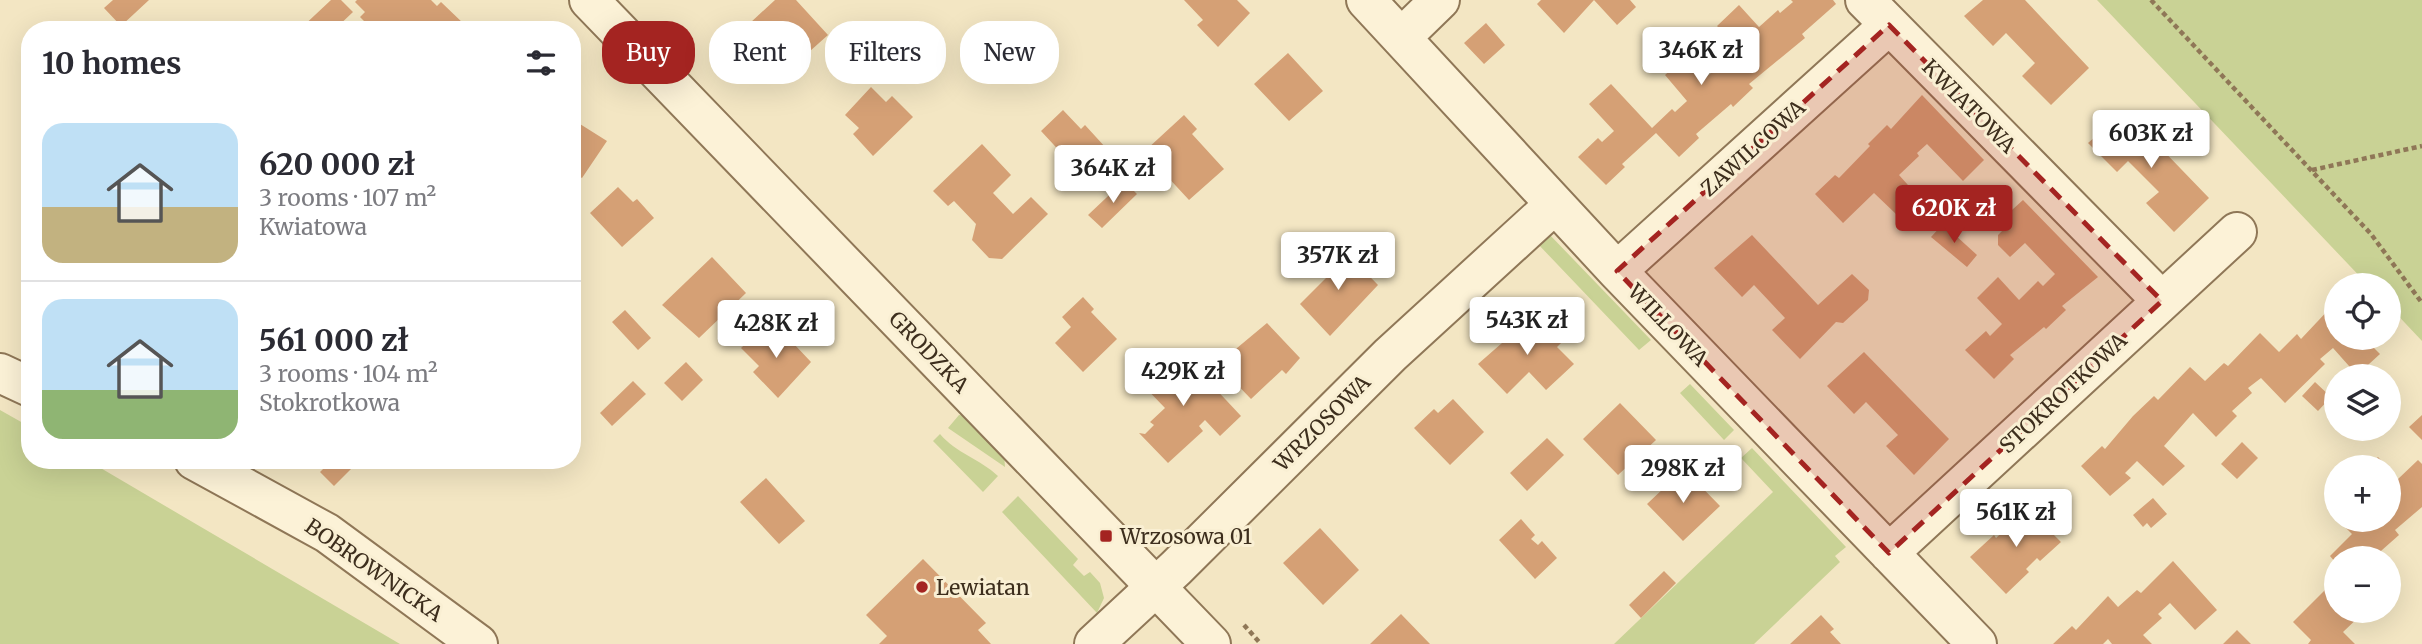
<!DOCTYPE html>
<html lang="en">
<head>
<meta charset="utf-8">
<style>
  :root { --surface:#fff; --page:#f2f2f3; --text:#2b2b33; --muted:#7c7c81; --line:#e1e1e2; --accent:#a42421 }
  body { margin:0; font-family:Merriweather,serif; background:var(--page); color:var(--text); height:100vh; display:flex; flex-direction:column; font-size:26px; white-space:nowrap }
  * { box-sizing:border-box; margin:0 }
  p { font-size:23px; color:var(--muted) }
  .icon { flex:none; width:38px; height:38px; fill:none; stroke:currentColor; stroke-width:2; stroke-linecap:round; stroke-linejoin:round }
  .map { position:relative; flex:1; overflow:hidden }
  .sheet { position:absolute; left:21px; top:21px; width:560px; height:448px; display:flex; flex-direction:column; background:var(--surface); border-radius:28px; box-shadow:0 7px 28px #0002 }
  .sheet>* { flex:none }
  .top-card { position:absolute; left:602px; top:21px; width:665px; height:63px; display:flex; gap:14px }
  .fabs { position:absolute; left:2324px; top:273px; display:grid; gap:14px }
  .fabs a { display:grid; place-items:center; width:77px; height:77px; border-radius:50%; background:var(--surface); box-shadow:0 7px 28px #0002; font-size:35px }
  .price { position:absolute; translate:-50% -60px; padding:0 16px; border-radius:7px; background:#fff; color:#222; font-size:23px; line-height:46px; filter:drop-shadow(0 2px 4px #0008) }
  .price::after { content:''; position:absolute; left:50%; top:42px; width:21px; height:16px; margin-left:-10px; background:inherit; clip-path:polygon(0 0,100% 0,50% 100%) }
  .price.on { background:var(--accent); color:#fff }
  ul { padding:0; list-style:none }
  li { display:flex; align-items:center; gap:21px; height:175px; padding:0 21px }
  li+li { border-top:2px solid var(--line) }
  li span { display:grid; place-items:center; flex:none; width:196px; height:140px; border-radius:21px; color:#555 }
  li>.icon { margin-inline-start:auto }
  span .icon { width:84px; height:84px; fill:#fffc; stroke-width:1 }
  li b { font-size:30px }
  h2 { display:flex; justify-content:space-between; align-items:center; height:84px; padding:0 21px; font-size:30px }
  .pill { padding:0 24px; border-radius:28px; background:var(--surface); box-shadow:0 7px 28px #0002; font-size:24px; line-height:63px }
  .pill.on { background:var(--accent); color:#fff }
  .map>svg:first-child { display:block }
</style>
</head>
<body>
<div class="map">
<svg width="2422" height="644" viewBox="0 0 2422 644">
  <rect width="100%" height="100%" fill="#f3e6c3"/>
  <path fill="#c9d295" d="M2097,0h325v341l-33,-35v-21h-21z
    M1548,233l103,107 -12,10 -102,-107z
    M1690,384l44,46 -10,10 -44,-47z
    M0,410l30,17v33h57l313,184h-400z
    M959,415l10,1 35,38 1,13 -57,-39z
    M940,434c16,19 40,25 58,42l-15,16 -50,-51z
    M1752,448l94,99 -11,9 5,6 -86,82h-140l159,-152 -32,-34z
    M1018,496l60,63 -5,6 11,11 6,-4 10,11 4,15 -7,15 -95,-101z"/>
  <path fill="#d5a075" d="M113,0h36l-28,26 -17,-18z
    M331,0h10l12,12 -19,18h-35z
    M357,0h74l6,6 4,-4 24,23 -4,5h-88l-13,-13 5,-5 -10,-10z
    M775,0h21l32,35 -37,33 -41,-45z
    M1184,0h53l13,13 -32,34 -21,-22 6,-5z
    M1541,0h89l6,7 -19,18 -23,-25 -30,33 -27,-29z
    M1791,0h42l3,4 -34,30 3,4 -56,46 4,4 -20,19 -2,-3 -35,30 3,4 -20,19 -23,-24 -34,31 3,3 -19,18 -28,-28 20,-19 4,4 12,-11 -25,-27 22,-20 41,44 20,-19 3,3 12,-11 -22,-26 21,-19 20,21 34,-27 -23,-24 22,-21 20,22 19,-17 2,3 13,-11z
    M2025,0l64,68 -38,37 -29,-29 13,-13 -29,-30 -13,13 -29,-30 19,-16z
    M1486,23l19,22 -21,19 -20,-21z
    M1288,53l35,38 -34,30 -35,-37z
    M871,87l15,15 6,-6 21,21 -40,39 -20,-22 6,-6 -14,-13z
    M1922,95l62,65 -21,21 -36,-37 -10,9 2,3 -20,19 17,19 -20,20 -22,-21 -31,30 -28,-29 20,-19 4,3 31,-32 -2,-2 19,-19 4,4z
    M1063,110l18,19 4,-4 32,35 -27,24 -49,-53z
    M2125,111l84,87 -35,34 -28,-29 13,-11 -31,-31 -11,11 -29,-29z
    M1184,115l13,14 -5,5 32,35 -35,31 -25,-27 -10,10 -20,-22z
    M572,119l35,22 -25,37 -10,-6z
    M982,144l29,31 -18,18 20,21 18,-17 17,17 -46,45 -13,-1 -17,-18 4,-16 -22,-23 -6,5 -15,-15z
    M1124,181l13,13 -35,34 -14,-13z
    M618,187l15,15 4,-3 17,19 -32,29 -32,-34z
    M2023,200l75,77 -36,29 4,4 -20,19 -2,-2 -34,28 4,4 -20,20 -29,-29 21,-19 4,5 12,-12 -25,-26 21,-21 21,23 19,-19 5,5 12,-12 -30,-31 -15,14 -12,-12v-10l9,-9 -5,-7z
    M1943,224l34,31 -10,12 -36,-30z
    M1752,235l66,70 34,-31 17,16 -1,10 -25,23 -7,-1 -36,37 -28,-29 13,-12 -15,-16 -16,-17 -12,12 -28,-29z
    M1341,247l37,38 -48,51 -30,-32 26,-26 -8,-9z
    M712,257l34,36 -47,45 -37,-33z
    M1083,297l11,12 -3,3 26,27 -34,33 -28,-29 16,-16 -9,-10z
    M2333,305l3,4v29h28l16,16 -23,21 -24,-27 -13,11 5,5 -40,39 -24,-25 -13,10 4,5 -20,18 5,5 -21,21 -23,-24 -29,33 21,20 -22,20 -26,-25 -12,12 6,5 -21,18 -29,-30 21,-20 3,3 28,-33 21,-20 4,4 32,-33 15,14 19,-18 4,3 32,-33 19,19 18,-18 4,5z
    M625,310l26,28 -13,12 -26,-28z
    M1535,314l27,28 -5,5 17,17 -28,26 -17,-18 -22,22 -29,-30z
    M1267,323l33,35 -14,16 -4,-4 -31,29 -24,-25 12,-12 -8,-9z
    M776,325l35,37 -33,36 -25,-26 6,-6 -18,-18 17,-16 5,5z
    M1169,351l36,38 6,-5 30,32 -21,20 -15,-16 -6,6 4,5 -35,32 -29,-30 6,1 9,-9 -4,-3 15,-14 -27,-28z
    M1864,352l85,87 -35,36 -28,-29 12,-11 -32,-33 -12,12 -27,-28z
    M686,362l17,18 -21,21 -18,-18z
    M633,381l13,13 -34,32 -12,-13z
    M2315,382l16,15 -13,14 -16,-15z
    M1453,399l31,33 -34,33 -36,-37 20,-19 4,4z
    M1620,403l36,37 -38,35 -35,-36z
    M2422,415v25l-13,-13z
    M1547,438l17,17 -37,36 -17,-18z
    M2242,442l16,16 -21,21 -16,-15z
    M2378,457l9,10h-20z
    M332,460h28l-26,26 -14,-14z
    M2418,460l4,4v43l-27,23 4,5 -26,23h-37v5l-6,-7 22,-22 -6,-6 9,-8h34v-51l9,10z
    M1684,469l36,37 -37,35 -36,-37z
    M766,478l39,43 -26,23 -39,-42z
    M2153,498l14,16 -16,14 -4,-5 -4,4 -10,-12z
    M2026,505l10,11h8l7,7 -1,8 11,11 -21,19 -3,-3 -11,11 3,3 -23,22 -36,-37 24,-22 2,3 12,-11 -3,-3z
    M1521,519l14,16 -4,4 7,6 4,-4 15,17 -22,21 -36,-39z
    M1320,528l39,42 -36,35 -40,-42z
    M923,559l63,64 -8,7 13,14h-112l8,-8 -21,-21z
    M2173,561l44,49 -22,20 -25,-27 -12,11 4,4 -19,17 9,9h-40l-4,-5 -5,5h-50l19,-18 4,4 32,-34 10,11 19,-17 4,3z
    M1664,571l12,12 -35,35 -12,-13z
    M2334,581l2,30h23l3,3 -19,18 12,12h-47l3,-4 -18,-18z
    M1401,614l29,30h-60z
    M1821,615l13,14 -4,3 11,12h-51z
    M2237,630l14,14h-28z"/>
  <g fill="none" stroke-linecap="round" stroke-linejoin="round">
    <g stroke="#8f7757" stroke-width="42">
      <path id="minor" d="M1366,0l251,271 360,373
        M1865,0l297,301
        M1402,37l38,-37
        M1617,271l272,-246
        M0,373l30,14
        M194,460l133,73 151,111
        M1889,553l348,-321
        M1094,644l82,-76 214,-213 164,-150"/>
    </g>
    <g stroke="#8f7757" stroke-width="42">
      <path id="tertiary" d="M589,0l622,644"/>
    </g>
    <path stroke="#8f7757" stroke-width="4.5" stroke-dasharray="5 3.5" stroke-linecap="butt" d="M2151,0l220,234 51,69
      M2312,170l110,-24
      M1244,625l17,19"/>
    <use href="#minor" stroke="#fcf2d7" stroke-width="38"/>
    <use href="#tertiary" stroke="#fcf2d7" stroke-width="38"/>
  </g>
  <path fill="#a42421" fill-opacity="0.2" stroke="#a42421" stroke-width="5" stroke-dasharray="14 9" stroke-linejoin="round" d="M1889,25l273,276 -273,252 -272,-282z"/>
  <g fill="#a42421" stroke="#f9efd3" stroke-width="2.5">
    <rect x="1099" y="529" width="14" height="14" rx="3.5"/>
    <circle cx="922" cy="587" r="7"/>
  </g>
  <g text-anchor="middle" dominant-baseline="central" stroke-width="6" stroke-linejoin="round" paint-order="stroke">
    <g font-size="21" fill="#3d2e1d" stroke="#f9efd3">
      <text transform="translate(1969 106) rotate(45)">KWIATOWA</text>
      <text transform="translate(1753 148) rotate(-42)">ZAWILCOWA</text>
      <text transform="translate(1668 325) rotate(46)">WILLOWA</text>
      <text transform="translate(929 352) rotate(46)">GRODZKA</text>
      <text transform="translate(2063 393) rotate(-43)">STOKROTKOWA</text>
      <text transform="translate(1322 423) rotate(-45)">WRZOSOWA</text>
      <text transform="translate(374 570) rotate(35)">BOBROWNICKA</text>
    </g>
    <g font-size="21" fill="#3d2e1d" stroke="#f9efd3" text-anchor="start">
      <text x="1120" y="536">Wrzosowa 01</text>
      <text x="936" y="587">Lewiatan</text>
    </g>
  </g>
</svg>
<div class="fabs">
<a><svg class="icon" aria-label="locate" viewBox="0 0 24 24"><circle cx="12" cy="12" r="6"/><path d="M12 2v4M12 18v4M2 12h4M18 12h4"/></svg></a>
<a><svg class="icon" aria-label="layers" viewBox="0 0 24 24"><path d="M12 4l9 5-9 5-9-5zM3 14l9 5 9-5"/></svg></a>
<a>+</a>
<a>−</a>
</div>
<b class="price" style="left:1701px;top:87px">346K zł</b>
<b class="price" style="left:2151px;top:170px">603K zł</b>
<b class="price" style="left:1113px;top:205px">364K zł</b>
<b class="price on" style="left:1954px;top:245px">620K zł</b>
<b class="price" style="left:1338px;top:292px">357K zł</b>
<b class="price" style="left:1527px;top:357px">543K zł</b>
<b class="price" style="left:776px;top:360px">428K zł</b>
<b class="price" style="left:1183px;top:408px">429K zł</b>
<b class="price" style="left:1683px;top:505px">298K zł</b>
<b class="price" style="left:2016px;top:549px">561K zł</b>
<div class="top-card">
<a class="pill on">Buy</a>
<a class="pill">Rent</a>
<a class="pill">Filters</a>
<a class="pill">New</a>
</div>
<section class="sheet">
<h2>10 homes<svg class="icon" aria-label="filters" viewBox="0 0 24 24"><path d="M4 7h16M4 17h16"/><circle cx="9" cy="7" r="2"/><circle cx="15" cy="17" r="2"/></svg></h2>
<ul>
<li><span style="background:linear-gradient(#bfe0f5 60%,#c2b280 0)"><svg class="icon" aria-label="home" viewBox="0 0 24 24"><path d="M3 11l9-7 9 7M6 9v11h12V9"/></svg></span><div><b>620 000 zł</b><p>3 rooms · 107 m²</p><p>Kwiatowa</p></div></li>
<li><span style="background:linear-gradient(#bfe0f5 65%,#8fb573 0)"><svg class="icon" aria-label="home" viewBox="0 0 24 24"><path d="M3 11l9-7 9 7M6 9v11h12V9"/></svg></span><div><b>561 000 zł</b><p>3 rooms · 104 m²</p><p>Stokrotkowa</p></div></li>
</ul>
</section>
</div>
</body>
</html>
